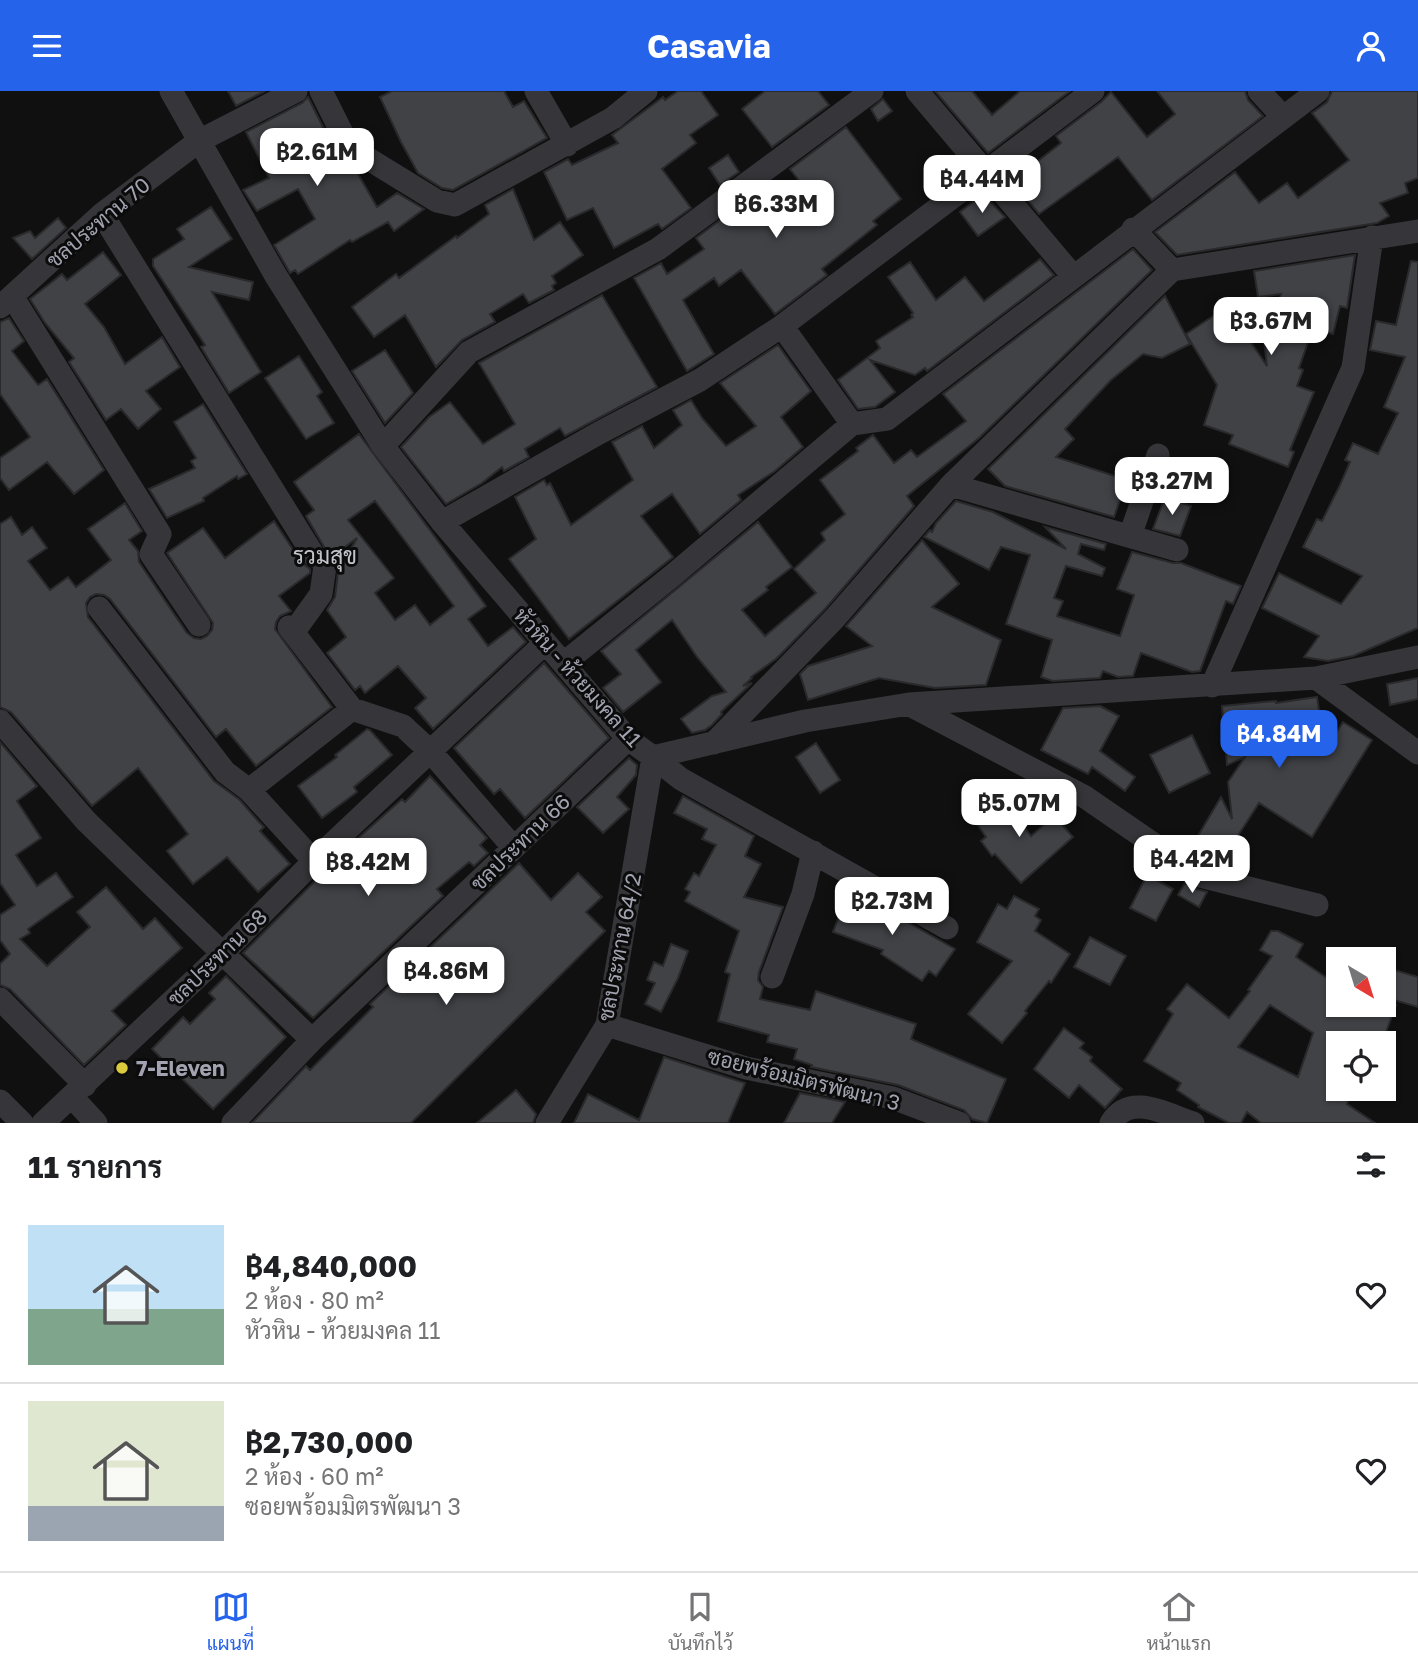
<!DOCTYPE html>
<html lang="th">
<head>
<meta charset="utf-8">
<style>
  :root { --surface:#fff; --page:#f6f6f6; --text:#202124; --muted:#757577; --line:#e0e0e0; --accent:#2563eb }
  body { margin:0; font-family:"Golos Text",Sarabun,sans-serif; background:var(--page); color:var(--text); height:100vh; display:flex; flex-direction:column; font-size:26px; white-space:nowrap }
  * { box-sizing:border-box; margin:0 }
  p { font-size:23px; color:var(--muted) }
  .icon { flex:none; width:38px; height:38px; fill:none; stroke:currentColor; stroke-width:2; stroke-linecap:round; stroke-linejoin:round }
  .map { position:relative; height:1032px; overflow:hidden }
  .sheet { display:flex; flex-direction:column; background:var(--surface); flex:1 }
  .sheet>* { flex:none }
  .needle { width:46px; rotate:142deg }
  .controls { position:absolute; left:1326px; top:856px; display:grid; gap:14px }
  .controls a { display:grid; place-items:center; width:70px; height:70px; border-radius:0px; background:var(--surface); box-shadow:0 2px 5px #0004; font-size:35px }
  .price { position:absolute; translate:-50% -60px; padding:0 16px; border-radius:14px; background:#fff; color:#222; font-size:23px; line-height:46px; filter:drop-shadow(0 2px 4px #0008) }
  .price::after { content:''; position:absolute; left:50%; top:42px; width:21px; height:16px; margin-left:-10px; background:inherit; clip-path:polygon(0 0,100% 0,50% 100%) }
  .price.current { background:var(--accent); color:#fff }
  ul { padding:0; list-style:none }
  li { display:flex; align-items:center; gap:21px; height:175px; padding:0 28px }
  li+li { border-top:2px solid var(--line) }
  li span { display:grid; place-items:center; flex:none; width:196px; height:140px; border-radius:0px; color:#555 }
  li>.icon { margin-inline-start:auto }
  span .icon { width:84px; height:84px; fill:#fffc; stroke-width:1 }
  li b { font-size:30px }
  h2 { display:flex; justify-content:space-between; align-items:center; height:84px; padding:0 28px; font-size:30px }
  header { display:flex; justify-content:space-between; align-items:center; height:91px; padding:0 28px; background:var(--accent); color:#fff; font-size:32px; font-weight:700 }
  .tab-bar { display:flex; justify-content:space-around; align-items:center; height:98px; border-top:2px solid var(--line); background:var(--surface); font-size:19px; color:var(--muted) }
  .tab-bar a { display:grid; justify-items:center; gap:4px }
  .tab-bar .current { color:var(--accent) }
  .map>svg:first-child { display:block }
</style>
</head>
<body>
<header><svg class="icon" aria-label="menu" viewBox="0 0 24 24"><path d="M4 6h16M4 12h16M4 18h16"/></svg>Casavia<svg class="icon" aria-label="person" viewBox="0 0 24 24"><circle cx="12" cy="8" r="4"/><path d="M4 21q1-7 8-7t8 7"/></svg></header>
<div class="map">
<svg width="1418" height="1032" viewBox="0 0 1418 1032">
  <rect width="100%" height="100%" fill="#101011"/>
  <path fill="#414246" stroke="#2a2a2c" stroke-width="2" fill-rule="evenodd" d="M228,0h37l-29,15z
    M392,0h112l9,16 11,-6 23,37 -94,52 -11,-2 -24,-15 -17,-31 -21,-45z
    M678,0h23l17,24 -28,20 6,8 -34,26 29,39 -29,21 -4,-5 -44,24 -21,-40 -26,12 -23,-48 24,-13 4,6 46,-22 -6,-8 51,-38 2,3z
    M765,0h53l11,14 -57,42 -30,-38z
    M935,0h37l20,24 28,-24h50l-82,62z
    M1157,0h88l3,9 15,16 -111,84 -34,-43 -79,57 -27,-33 49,-38 -5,-7 45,-34 10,-10 36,45 28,-23z
    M1332,0h86v87l-13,5 3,10 -28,10 9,13 -12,7 -200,32 -22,-23 80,-60 24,31 28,-20 11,15 51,-38 -37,-47 15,-11z
    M308,6l28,56 18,14 23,40 20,-14 27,16 -30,22 -6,-9 -36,20 -2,-2 -52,34 -3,-4 -5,3 -16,-28 41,-26 -17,-30 -41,22 -14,-21 26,-12 -23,-46 56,-29z
    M883,8l9,12 -14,10 -7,-12z
    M846,36l55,72 -28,22 4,4 -55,44 5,6 -52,39 -34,-44 -22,16 -5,-8 -31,22 31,54 -27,17 -53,-93 27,-15 6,11 37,-25 -8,-11 62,-46 9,12 33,-22 -10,-13z
    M728,64l11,17 -19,13 -11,-17z
    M513,98l21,51 26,-18 23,33 -31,21 4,7 -4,3 2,4 -25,13 -6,-9 -33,20 5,8 -33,18 -26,27 -31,-52 -31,22 -22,-30 44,-33 3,4 57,-42 1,2 32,-24 -4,-9z
    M983,103l22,23 -27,19 -18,-24z
    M211,116l21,32 -43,28 64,15 -4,18 -37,-8 49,80 -32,21 -28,-46 4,-2 -52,-79v-7l31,-20 -7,-10z
    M58,127l8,10 -34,31 -19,-21 17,-7 5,7z
    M1133,158l19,21 -173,168 -72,58 7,10 -89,103 -48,49 -26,19 1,1 -9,8 9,-3 -31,29 1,2 -10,11 -7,5 -13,3 -11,-14 31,-23 14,-4 -29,-35 -25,-37 -36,30 25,32 -38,30 -20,-24 18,-14 -20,-23 157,-129 34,45 -26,20 2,3 -26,20 23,26 51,-43 -22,-24 31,-29 -4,-7 24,-19 -25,-34 38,-29 -2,-3 17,-13 21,28 17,-13 6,7 49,-36 -23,-27z
    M103,161l18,23 -36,29 19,23 21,37 37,-27 18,30 -34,24 15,18 -23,20 -17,-20 -15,11 -37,-58 5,-4 -29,-35 -15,-24 32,-25 5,6z
    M1355,164l-8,53 -7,-2 -7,28 -20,-6 -14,40 4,2 -6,16 17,6 -24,58 4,2 -6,15 -59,-23 4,-9 -29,-10 13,-40 -31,-51 41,-27 40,59 -3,-25 17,-47 -23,3 -4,-26z
    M1040,168l14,16 -127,96 -2,-3 -10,7 -45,-15 25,32 -20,15 -17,2 -20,-29 42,-32 -4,-7 37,-24 -2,-2 2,-2 -25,-36 22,-15 26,38 29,-23 19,24z
    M1411,170l7,1v366l-65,28 -25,5 -24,-4 15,-21 -57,-28 17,-35 62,31 21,-28 -59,-29 14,-28 5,2 18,-36 10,-23 -5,-2 8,-17 25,11 20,-41 -14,-6 21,-50 -35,-7 6,-29 20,4z
    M602,204l55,92 -92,49 -5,-8 -35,21 4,8 -25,14 -2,-4 -20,16 -36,21 -45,-57 28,-30 21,-15 33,42 32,-20 -36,-61z
    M1165,205l25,48 -28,14 -19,-4 -32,26 -46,49 9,10 -18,18 71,23 -13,37 -109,-31 -17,-17z
    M9,227l15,23 -12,10 26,34 9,-6 57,91 -30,24 -27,-32 -38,28 -9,-12v-20l30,-21 -30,-43v-72z
    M778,254l33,46 -30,26 22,30 -28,24 -37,24 3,5 -41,34 -28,-40 -31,22 32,41 -104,82 -60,-80 27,-20 -21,-42 29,-17 3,5 3,-2 21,42 62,-45 -21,-38 30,-16 12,22 28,-23 -9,-15 18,-10 11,18 24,28 30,-20 -36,-43z
    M385,259l28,43 -28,30 -33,-52z
    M299,265l23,36 -5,4 17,27 -28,16 -41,-61z
    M203,313l44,70 -9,5 -1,-3 -34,22 1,3 -37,17 -18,-29 46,-21 -4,-7 5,-3 -22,-36z
    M359,343l127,172 -18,13 20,27 25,-19 13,15 -93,87 -18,-21 11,-10 -28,-32 -33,27 -5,-7 -5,4 -28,-37 19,-16 -19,-27 8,-13 3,-25 19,-34 -23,17 -7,-3 -21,-36 8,-6 -20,-28zM375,410l79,105 -24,19 -15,-20 -20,15 -20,-27 19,-15 -46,-58z
    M1165,406l26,9 -11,30 -27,-7z
    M956,410l37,11 73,37 -21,-22 61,17 -2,6 -23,-6 -3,10 27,14 -3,8 -36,-10 -12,32 9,3 -6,15 63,20 14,-41 -17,-6 15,-37 41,11h8l60,23 -8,18 -7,-3 -26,70 -8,1 -51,-19 -8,23 -15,1 -15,-6 -3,7 -47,3 -12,-4 11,-37 -46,-16 24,-69 -29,-8 -12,23 -65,-33 6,-7 2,2 4,-9z
    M125,412l17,28 -13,9 9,11 1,11 48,71 7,5 7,1 6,-3 5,-6 1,-7 -46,-70 36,-25 22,30 49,-37 28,42 8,6v4l-31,23 12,15 -11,5 -4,6 -1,7 57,78 -76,59 -30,-37 -10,8 -106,-138 -6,-4 -8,-1 -6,3 -4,6 2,14 126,164 26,19 18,21 6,6 -4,4 30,33 -32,28 -31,-35 -34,27 -26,-33 21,-17 -50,-66 -46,38 -81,-94 -11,-5v-183l11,-7 11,18 10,-8 15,21 -19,13 22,29 18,-13 8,10 35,-27 -23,-31z
    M922,449l37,44 -27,23 69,33 -15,45 -51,3 -56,-10 -71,22 -8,-26 8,-8 64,-20 -26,-20z
    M544,572l65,75 -84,80 -25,-29 -6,5 -40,-46z
    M1418,587v21l-28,6 -3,-21z
    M1317,606l8,53 18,-28 29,18 -60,97 -53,-34 -29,45 -2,-1 -12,18 -10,-2 -17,-12 32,-54 11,22 -4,-37 17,-25 -18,8 -5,-59 54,-5v2z
    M1100,615l19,10 -19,35 35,26 -10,14 -33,-24 -4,7 -47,-24 22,-42z
    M367,638l3,1 22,25 -38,32 3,5 -35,26 -24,-32 39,-29 -2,-2z
    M1192,644l18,38 -41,20 -19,-38z
    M0,651l37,44 -20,15 24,37 -25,17 21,31 19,-13 17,24 -45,32 2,4 -10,6 27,27 43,-39 -13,-15 29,-25 37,42 12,-11 27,30 -70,63 14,14 -42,40 -74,-76 -10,-4v-21l10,-10 -10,-14v-25l15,-10 -15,-22z
    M816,652l24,37 -20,13 -24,-36z
    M629,667l8,7 -1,10 -19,22 12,12 -26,24 -26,-26z
    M430,685l57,62 -7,7 8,8 -14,13 -5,-4 -32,27 6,7 -130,122 -70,-65 113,-113 46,-41 3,3z
    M1001,704l30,41 23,-20 19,21 -52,46 -26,-29 -3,2 -11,-15 5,-4 -14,-20z
    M683,705l71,40 -9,20 16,8 -17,33 39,10 -24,65 -1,8 5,7 -3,12 50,11 6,-19 100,33 -5,15 95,40 -19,44 -15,-4 -8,-9 -66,-25 -87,-18 1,-2 -18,-6 3,-10 -30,-7 2,-7 -51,-14 12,-47 -5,-2 14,-41 -54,-30 5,-9 -5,-3 9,-16 5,3 17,-31 -14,-6 5,-10 -33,-16z
    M519,772l32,37 27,-27 24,24 -16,15 19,19 -194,192h-159l54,-57 4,4 63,-63 -3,-3z
    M1147,784l26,14 -17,32 -26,-13z
    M1185,792l11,6 11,3 -8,15 -21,-12z
    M849,800l11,4 95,54 -19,27 -7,-5 -7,10 -41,-27 2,-4 -50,-18z
    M1014,805l25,13 -4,7 6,4 -6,11 35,23 -19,29 -2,-2 -24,30 2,2 -25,30 -34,-29 44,-53 -35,-19 21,-38 9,5z
    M1271,840h7l25,13 -7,13 43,29v19h57l-14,38h-43v46h13l-5,15 28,19h-114l-14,-11 -6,11h-12l-31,-16 1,-2 -22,-15 4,-7 -37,-22 29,-47 -6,-5 20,-25 42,34 21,-27 -2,-1 24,-34 -12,-6zM1270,914l43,28 -15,44 -60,-30z
    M1090,846l36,19 -16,29 -36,-18z
    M671,853l17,7 -10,27 -17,34 -16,-8 10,-21 -8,-3 7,-18 9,4z
    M1384,876l34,10v30l-34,-10z
    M226,885l60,61 -73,72 -61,-60 31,-32 7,7 25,-25 -6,-6z
    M1064,937l20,15 -4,5 12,9 -2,4 32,28 -17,19 -26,-23 -10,13 -35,-29z
    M664,966l81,26 -17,40h-154l14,-29 51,26z
    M516,999l20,24 -3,9h-56z
    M800,1002l45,9 -13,21h-48z"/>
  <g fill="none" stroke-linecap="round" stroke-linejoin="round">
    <path stroke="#36363a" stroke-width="23" d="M171,0l105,185 107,170 59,76 186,217 25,18 152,-36 104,-17 407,-26 102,-21
      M321,0l28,56 88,54 18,4 158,-87 33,-27
      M536,0l31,54
      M917,0l156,185
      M1259,0l24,26
      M102,123l212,342
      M1133,138l39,41 246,-39
      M12,205l148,238 -9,20 48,71
      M0,216l102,-93 97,-73 97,-50
      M782,235l311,-235
      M383,355l86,-94 189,-103 214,-158
      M951,394l226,65
      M442,431l157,-89 101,-53 82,-54 70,98 35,-5 431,-328
      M1130,445l28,-81
      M325,475l-4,28 -23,32 -9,1 63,82
      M99,517l126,164 24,18 65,71
      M564,572l108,-87 180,-152
      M1316,587l102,75
      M1212,595l141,-318 19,-131
      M910,614l175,92 115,79 117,29
      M0,630l86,100 226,219
      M714,652l121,-125 116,-133 221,-215
      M249,699l103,-81 51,17 28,26 82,95
      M772,886l31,-83 10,-42
      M0,908l85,86
      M607,934l139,43 147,30 66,25
      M72,1006l24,26
      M0,1010l22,22
      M43,1032l180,-170 91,-92 231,-218
      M233,1032l79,-83 316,-301
      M547,1032l60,-98 46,-268 28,22 266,149
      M1111,1032c19,-31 55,-9 82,0"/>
  </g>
  <circle fill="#daca3e" stroke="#0b0b0c" stroke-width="2.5" cx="122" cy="977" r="7"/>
  <g text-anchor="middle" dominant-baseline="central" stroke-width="6" stroke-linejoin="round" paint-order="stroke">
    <g font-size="21" fill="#a2a3b0" stroke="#0b0b0c">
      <text transform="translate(98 131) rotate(-40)">ชลประทาน 70</text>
      <text transform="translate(578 586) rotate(48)">หัวหิน - ห้วยมงคล 11</text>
      <text transform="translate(520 751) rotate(-44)">ชลประทาน 66</text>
      <text transform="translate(619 856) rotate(-79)">ชลประทาน 64/2</text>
      <text transform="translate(217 866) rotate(-44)">ชลประทาน 68</text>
      <text transform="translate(804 988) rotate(14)">ซอยพร้อมมิตรพัฒนา 3</text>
    </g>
    <g font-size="21" font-weight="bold" fill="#a2a3b0" stroke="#0b0b0c" text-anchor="start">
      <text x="136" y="977">7-Eleven</text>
    </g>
    <g font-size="23" fill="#c3c3cc" stroke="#0b0b0c">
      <text x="325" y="464">รวมสุข</text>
    </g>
  </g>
</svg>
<div class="controls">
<a><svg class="needle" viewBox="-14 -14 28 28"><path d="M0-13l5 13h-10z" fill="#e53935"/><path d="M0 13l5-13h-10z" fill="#757577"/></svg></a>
<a><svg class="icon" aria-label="locate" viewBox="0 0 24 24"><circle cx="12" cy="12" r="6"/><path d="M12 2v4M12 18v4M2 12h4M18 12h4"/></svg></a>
</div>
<b class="price" style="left:317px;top:97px">฿2.61M</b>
<b class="price" style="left:982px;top:124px">฿4.44M</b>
<b class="price" style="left:776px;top:149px">฿6.33M</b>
<b class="price" style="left:1271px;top:266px">฿3.67M</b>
<b class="price" style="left:1172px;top:426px">฿3.27M</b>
<b class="price current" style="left:1279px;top:679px">฿4.84M</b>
<b class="price" style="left:1019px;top:748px">฿5.07M</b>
<b class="price" style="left:1192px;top:804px">฿4.42M</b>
<b class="price" style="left:368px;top:807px">฿8.42M</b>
<b class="price" style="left:892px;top:846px">฿2.73M</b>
<b class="price" style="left:446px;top:916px">฿4.86M</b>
</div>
<section class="sheet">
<h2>11 รายการ<svg class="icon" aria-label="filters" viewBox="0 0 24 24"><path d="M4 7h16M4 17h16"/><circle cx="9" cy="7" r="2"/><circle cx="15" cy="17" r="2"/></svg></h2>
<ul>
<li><span style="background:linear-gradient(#bfe0f5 60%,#7fa58c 0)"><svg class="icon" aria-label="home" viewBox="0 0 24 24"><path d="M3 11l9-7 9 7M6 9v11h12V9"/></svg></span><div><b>฿4,840,000</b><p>2 ห้อง · 80 m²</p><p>หัวหิน - ห้วยมงคล 11</p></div><svg class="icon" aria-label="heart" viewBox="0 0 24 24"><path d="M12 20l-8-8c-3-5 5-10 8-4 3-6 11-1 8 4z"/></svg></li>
<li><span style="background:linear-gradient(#dfe7d0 75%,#9aa5b1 0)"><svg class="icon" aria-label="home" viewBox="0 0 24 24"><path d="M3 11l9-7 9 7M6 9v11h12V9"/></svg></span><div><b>฿2,730,000</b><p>2 ห้อง · 60 m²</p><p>ซอยพร้อมมิตรพัฒนา 3</p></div><svg class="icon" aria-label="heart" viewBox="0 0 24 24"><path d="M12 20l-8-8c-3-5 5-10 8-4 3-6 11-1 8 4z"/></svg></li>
</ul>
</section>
<nav class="tab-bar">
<a class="current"><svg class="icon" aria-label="map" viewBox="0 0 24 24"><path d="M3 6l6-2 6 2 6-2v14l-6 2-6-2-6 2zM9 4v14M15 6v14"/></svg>แผนที่</a>
<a><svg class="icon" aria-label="saved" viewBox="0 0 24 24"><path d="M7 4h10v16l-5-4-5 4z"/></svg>บันทึกไว้</a>
<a><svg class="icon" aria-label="home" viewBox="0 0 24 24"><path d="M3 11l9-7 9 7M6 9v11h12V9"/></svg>หน้าแรก</a>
</nav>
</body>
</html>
